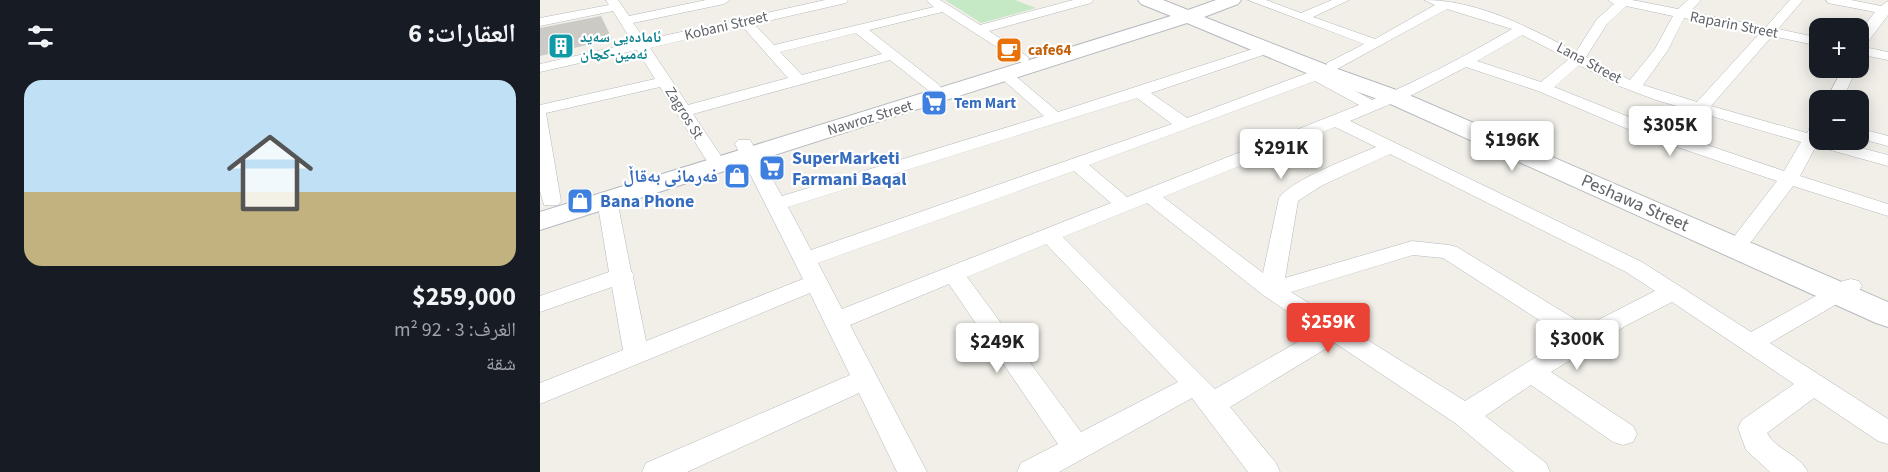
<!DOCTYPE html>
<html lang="ar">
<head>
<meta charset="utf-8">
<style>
  :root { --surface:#171b24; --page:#242831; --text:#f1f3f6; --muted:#9ea1a6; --accent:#ea4335 }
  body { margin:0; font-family:"Source Sans 3","Noto Naskh Arabic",sans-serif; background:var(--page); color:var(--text); direction:rtl; height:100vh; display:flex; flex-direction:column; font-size:22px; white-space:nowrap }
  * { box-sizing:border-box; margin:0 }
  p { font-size:20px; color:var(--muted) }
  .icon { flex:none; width:33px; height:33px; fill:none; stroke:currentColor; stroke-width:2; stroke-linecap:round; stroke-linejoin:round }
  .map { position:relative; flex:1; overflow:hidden; direction:ltr }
  .panel { display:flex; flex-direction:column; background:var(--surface); width:540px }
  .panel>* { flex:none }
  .fabs { position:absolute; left:1269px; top:18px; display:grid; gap:12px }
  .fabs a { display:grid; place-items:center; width:60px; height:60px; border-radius:12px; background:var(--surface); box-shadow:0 3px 15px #0003; font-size:30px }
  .price { position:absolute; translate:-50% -51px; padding:0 14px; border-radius:6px; background:#fff; color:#222; font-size:20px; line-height:39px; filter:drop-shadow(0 2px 3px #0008) }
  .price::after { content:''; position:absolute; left:50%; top:36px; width:18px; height:14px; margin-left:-9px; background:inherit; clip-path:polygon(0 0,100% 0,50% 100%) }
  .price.on { background:var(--accent); color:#fff }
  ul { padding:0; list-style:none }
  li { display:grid; align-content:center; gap:12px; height:318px; padding:0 24px }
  li span { display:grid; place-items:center; height:186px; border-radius:18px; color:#555 }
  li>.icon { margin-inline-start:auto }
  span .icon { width:108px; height:108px; fill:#fffc; stroke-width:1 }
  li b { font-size:26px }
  h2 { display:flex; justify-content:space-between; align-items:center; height:72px; padding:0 24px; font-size:26px }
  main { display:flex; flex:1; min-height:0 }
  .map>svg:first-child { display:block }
</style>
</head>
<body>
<main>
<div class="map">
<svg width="1348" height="472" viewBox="0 0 1348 472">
  <rect width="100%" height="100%" fill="#f1efe8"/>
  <path fill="#c5e8c5" d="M405,0h70l21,8 -55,15z"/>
  <path fill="#cccac5" d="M61,16l11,23 -72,17v-28z"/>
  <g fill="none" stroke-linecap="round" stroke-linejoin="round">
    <g stroke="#b5b8bc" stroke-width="1">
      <path id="minor" d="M66,0h12l11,16 77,-16h24l-6,4 -91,19 12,17 180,-40h23l-2,3 -92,21 20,21 160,-38 -8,-7h14l40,25 93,-25h20l-2,3 -102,28 38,25 2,3 -2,3 -5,1 -80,-51 -73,18 69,54 3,3 -3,3h-10l-38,-30 -197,54 34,51 -3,4h-12l-52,-82 -114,26 15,88 -3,4h-14l-4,-14v-86l115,-26 -18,-29 -97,22v-8l93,-21 -20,-32 -73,15v-8l69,-13zM202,26l46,52 -100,27 -38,-57zM316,33l26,21 -80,21 -22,-23z
        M708,0h18l35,13 31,-13h17l-36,17 62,22 60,-34 -11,-5c54,0 104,27 152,52l21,-33 17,-15 -6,-4h24l46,9 10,-9h13l-11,12 76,15 24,-27h13l-25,29 42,9v8l-48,-10 -61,70 96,27 7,-13 6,-1v21h11l57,15v11l-72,-20 -16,30 88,28v12l-95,-30 -42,56 -7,2 -7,-2 -4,-4 44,-57 -135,-46 -104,-44 -72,-24 -54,28 -62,26 292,141 109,70 92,-51 8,-2 8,2 3,5 -3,5 -89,52 118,76v25l-10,-3 -64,-43 -47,35c9,17 32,21 41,39h-38l-24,-22 -8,-22 4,-8 52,-36 -122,-82 -45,23 -76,47 82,54 4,8 -4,8 -10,3 -10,-3 -82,-57 -46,31 61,47 4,9h-36l-59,-49 -120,-80 -105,64 46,56 4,9h-32l-56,-74 -133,74h-42l4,-9 37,-19 -109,-160 -99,41 77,147h-30l-38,-79 -172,79h-45l4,-9 204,-88 -40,-82 -270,111v-21l83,-33 -11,-63 -72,25v-16l69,-24 -12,-72 3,-4h14l3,4 14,71 3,4 -1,2 13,64 157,-62 -68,-135 3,-4h12l32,56 262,-80 -42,-37 -3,-3 3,-3h10l46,39 204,-66h10l2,3 -2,3 -121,41 36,25 123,-46 16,-4 1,-5 37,-19zM1086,6l47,10 -18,33 -25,31 -44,-23 21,-33zM907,9l65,20c-45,26 -91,51 -140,71l-44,-24 3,-4 -1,-2 7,-1zM1144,18l75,16 -62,68 -54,-17 25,-35zM982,35l47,24 -28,23 -64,-21zM1039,65l40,21 37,14 145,42 -17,29 -130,-44 -100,-40zM775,81l44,24 -232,92 -38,-32zM597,98l35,26 -361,126 -23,-43zM795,127l41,20c-23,10 -84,32 -97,51l-16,75 -100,-76zM850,154l236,118 29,19 -69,35 -129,-79 -8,-2 -37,-4 -127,37 13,-77 23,-15zM534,171l37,32 -269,106 -24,-46zM607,203l116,92 54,36 -102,58 -152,-152zM506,244l132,138 -97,50 -114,-155zM873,255l30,3 124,80 -102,63 -174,-109z
        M1286,0h25l30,6 7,-5v14l-24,32 24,5v8l-30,-6v-20l17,-22 -47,-9z
        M1303,68h14l-15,32h-16z
        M1318,128l30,8v10l-30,-8z"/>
    </g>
    <g stroke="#b6babf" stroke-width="2">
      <path id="secondary" d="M598,0h25l25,10 28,-10h25l-3,4 -34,13 128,50 70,25 486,210v25l-12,-4 -490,-221 -70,-25 -129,-54 -647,207v-18l631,-196 -30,-12z"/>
    </g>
    <use href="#minor" fill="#fff" fill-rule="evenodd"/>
    <use href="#secondary" fill="#fff" fill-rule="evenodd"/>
  </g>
  <defs>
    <g id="building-square" transform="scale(1.35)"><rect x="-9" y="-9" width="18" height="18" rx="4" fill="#0f9aa8" stroke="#fff"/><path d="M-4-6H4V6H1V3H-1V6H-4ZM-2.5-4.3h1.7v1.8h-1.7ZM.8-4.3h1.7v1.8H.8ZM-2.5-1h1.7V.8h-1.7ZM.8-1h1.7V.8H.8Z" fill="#fff"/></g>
    <g id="cafe-square" transform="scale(1.35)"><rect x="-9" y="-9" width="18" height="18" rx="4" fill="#e8710a" stroke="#fff"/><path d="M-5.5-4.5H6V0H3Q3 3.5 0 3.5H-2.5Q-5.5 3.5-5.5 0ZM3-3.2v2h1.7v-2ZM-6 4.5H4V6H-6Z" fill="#fff"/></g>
    <g id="supermarket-square" transform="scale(1.35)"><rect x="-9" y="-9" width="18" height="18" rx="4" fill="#3f7fe0" stroke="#fff"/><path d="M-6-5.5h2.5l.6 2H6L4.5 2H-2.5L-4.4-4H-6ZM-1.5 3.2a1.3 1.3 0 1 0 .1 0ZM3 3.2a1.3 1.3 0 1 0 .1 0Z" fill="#fff"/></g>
    <g id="shop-square" transform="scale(1.35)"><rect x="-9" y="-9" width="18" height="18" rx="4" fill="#3f7fe0" stroke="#fff"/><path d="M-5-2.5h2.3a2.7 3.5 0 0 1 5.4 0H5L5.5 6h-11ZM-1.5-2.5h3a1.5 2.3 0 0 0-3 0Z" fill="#fff"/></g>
  </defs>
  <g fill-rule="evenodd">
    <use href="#building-square" x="21" y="46"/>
    <use href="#cafe-square" x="469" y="50"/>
    <use href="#supermarket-square" x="394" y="103"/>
    <use href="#supermarket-square" x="232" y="168"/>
    <use href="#shop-square" x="197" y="176"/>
    <use href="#shop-square" x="40" y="201"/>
  </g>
  <g text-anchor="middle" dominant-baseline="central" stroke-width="4.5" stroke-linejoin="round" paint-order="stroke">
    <g font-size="15" fill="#5f6368" stroke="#fff">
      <text transform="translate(1194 25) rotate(11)">Raparin Street</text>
      <text transform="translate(186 26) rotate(-13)">Kobani Street</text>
      <text transform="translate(1049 63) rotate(28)">Lana Street</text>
      <text transform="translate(144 113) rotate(58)">Zagros St</text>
      <text transform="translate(330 118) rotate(-17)">Nawroz Street</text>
    </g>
    <g font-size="15" font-weight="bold" fill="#0d838f" stroke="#fff" text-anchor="start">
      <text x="40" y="37">ئامادەیی سەید<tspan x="40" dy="17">ئەمین-کچان</tspan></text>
    </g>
    <g font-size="15" font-weight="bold" fill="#c56008" stroke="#fff" text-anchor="start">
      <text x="488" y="50">cafe64</text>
    </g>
    <g font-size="15" font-weight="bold" fill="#366cbe" stroke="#fff" text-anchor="start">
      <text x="414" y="103">Tem Mart</text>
    </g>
    <g font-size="18" font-weight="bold" fill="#366cbe" stroke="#fff" text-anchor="start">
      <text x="252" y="158">SuperMarketi<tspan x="252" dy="21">Farmani Baqal</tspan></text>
      <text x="178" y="176" text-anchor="end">فەرمانی بەقاڵ</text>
      <text x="60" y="201">Bana Phone</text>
    </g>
    <g font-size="18" fill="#5f6368" stroke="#fff">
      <text transform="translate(1095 203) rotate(24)">Peshawa Street</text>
    </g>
  </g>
</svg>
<div class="fabs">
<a>+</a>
<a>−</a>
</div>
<b class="price" style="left:1130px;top:157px">$305K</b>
<b class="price" style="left:972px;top:172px">$196K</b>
<b class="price" style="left:741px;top:180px">$291K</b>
<b class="price on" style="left:788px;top:354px">$259K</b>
<b class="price" style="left:1037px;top:371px">$300K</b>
<b class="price" style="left:457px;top:374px">$249K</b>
</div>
<section class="panel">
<h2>العقارات: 6<svg class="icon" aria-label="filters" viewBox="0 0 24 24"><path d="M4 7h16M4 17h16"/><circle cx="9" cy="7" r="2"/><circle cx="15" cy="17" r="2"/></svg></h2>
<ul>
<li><span style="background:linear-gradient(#bfe0f5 60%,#c2b280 0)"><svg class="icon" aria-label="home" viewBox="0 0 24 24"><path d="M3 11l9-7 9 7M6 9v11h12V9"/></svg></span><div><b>$259,000</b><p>الغرف: 3 · 92 m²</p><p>شقة</p></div></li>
</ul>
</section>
</main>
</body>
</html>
